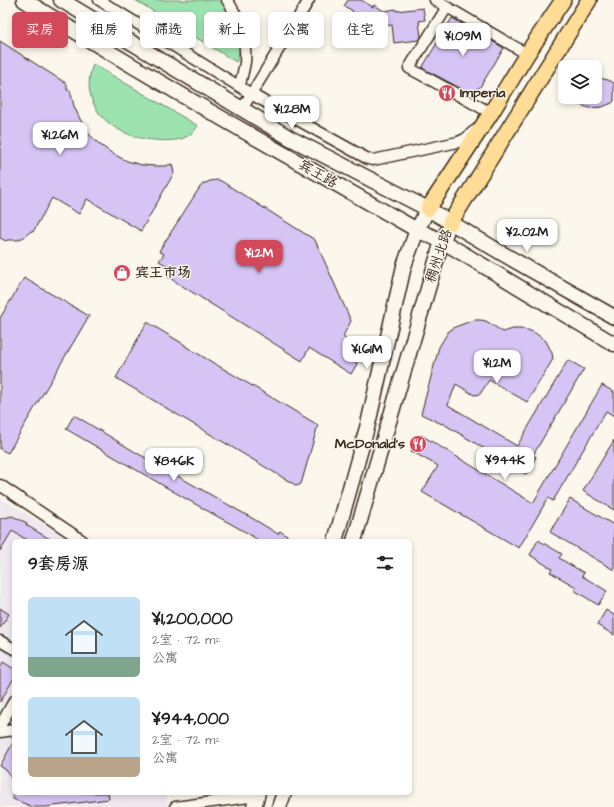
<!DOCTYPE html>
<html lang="zh">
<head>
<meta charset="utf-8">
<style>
  :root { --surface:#fff; --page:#f2f2f2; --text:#202124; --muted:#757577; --accent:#d1495b }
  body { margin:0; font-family:"Architects Daughter","LXGW WenKai TC",sans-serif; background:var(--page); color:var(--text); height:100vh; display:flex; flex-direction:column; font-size:15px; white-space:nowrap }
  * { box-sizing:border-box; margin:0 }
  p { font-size:13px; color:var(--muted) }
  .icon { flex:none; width:22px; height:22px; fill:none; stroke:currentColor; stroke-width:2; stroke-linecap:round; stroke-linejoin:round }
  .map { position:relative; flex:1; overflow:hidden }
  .panel { position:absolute; left:12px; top:539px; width:400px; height:256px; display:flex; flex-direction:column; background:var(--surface); border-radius:6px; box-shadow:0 2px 6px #0003 }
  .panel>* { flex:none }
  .guide { position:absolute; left:12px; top:12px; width:400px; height:36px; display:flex; gap:8px }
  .tools { position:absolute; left:558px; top:60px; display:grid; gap:8px }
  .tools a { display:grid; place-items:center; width:44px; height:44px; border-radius:6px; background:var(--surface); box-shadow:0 2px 6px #0003; font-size:20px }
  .price { position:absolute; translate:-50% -34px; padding:0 9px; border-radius:8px; background:#fff; color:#222; font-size:13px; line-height:26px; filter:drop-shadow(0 1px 2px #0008) }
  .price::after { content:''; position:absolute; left:50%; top:24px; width:12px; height:9px; margin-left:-6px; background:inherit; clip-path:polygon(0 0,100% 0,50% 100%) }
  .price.on { background:var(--accent); color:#fff }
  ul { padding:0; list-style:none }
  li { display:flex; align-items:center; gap:12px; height:100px; padding:0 16px }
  li span { display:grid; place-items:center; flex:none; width:112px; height:80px; border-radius:6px; color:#555 }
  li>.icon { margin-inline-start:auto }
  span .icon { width:48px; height:48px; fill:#fffc; stroke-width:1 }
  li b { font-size:17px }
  h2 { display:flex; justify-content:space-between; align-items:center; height:48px; padding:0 16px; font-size:17px }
  .tag { padding:0 14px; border-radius:6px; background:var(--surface); box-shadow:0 2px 6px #0003; font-size:14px; line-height:36px }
  .tag.on { background:var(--accent); color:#fff }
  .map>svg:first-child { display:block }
</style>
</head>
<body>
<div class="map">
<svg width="614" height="807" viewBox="0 0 614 807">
  <rect width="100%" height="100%" fill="#fbf7ec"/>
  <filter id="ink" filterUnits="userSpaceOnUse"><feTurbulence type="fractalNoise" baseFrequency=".025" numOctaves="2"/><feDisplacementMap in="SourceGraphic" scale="8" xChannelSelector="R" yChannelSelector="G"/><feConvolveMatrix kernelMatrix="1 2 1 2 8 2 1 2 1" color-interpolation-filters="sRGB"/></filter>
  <g filter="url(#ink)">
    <path fill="#f0e8ef" d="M0,498l73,43h-59v252h153l1,14h-168z"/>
    <path fill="#9de3b0" stroke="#6c8667" d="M135,0h86c13,16 25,43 15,62z
      M93,64l105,62c-2,2 -3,5 -6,7 -10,9 -26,8 -38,7 -40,-3 -77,-33 -61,-76z"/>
    <path fill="#d6c4f5" stroke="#3b2a1e" d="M348,0h13l12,7 1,-2 10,6 12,-2v2l27,-3 2,12 -6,1 2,16 -2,3 -25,3 -2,-18 -9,1 -11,-6 -8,15 -19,-10 8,-14 -9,-5z
      M452,18l52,30 -24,39 -8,5 -10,-3 -40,-21z
      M0,41l67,43v6h3l4,16 6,13 8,14 11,11 14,10 14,7 15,4 13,1h10l7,-2 2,9 -33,58 -54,-32 -8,15 -27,-16 -19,34 -2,-1 -7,6 -6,3h-11l-1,1 -6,-3z
      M595,77l13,3 6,3v18l-2,2 -10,4 -12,1 -14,-4 -8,-7h27z
      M218,180l3,1 94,59 36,81 -8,15 18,20 -6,4 2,4 -6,10 -42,-26 -7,13 -134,-84 5,-8 -14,-8 5,-7 -5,-3 41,-64 3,-3 7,-3z
      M24,278l65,38 -81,137 -8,-4v-131z
      M474,320h6l6,1 17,11 10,-3h7l8,1 7,3 11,8 6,12 1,6 -26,43 -38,-22 -9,14 -6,1 -18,-11 -8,21 69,41 51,-86 16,9 -51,86 3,2 -10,17 -84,-51v1l-21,-10 18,-67 6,-10 4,-6 6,-4z
      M147,322l38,23v1l133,79 -17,59 -4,2 -181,-108z
      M602,385l12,7v24l-8,-5 -53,90 -5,-3 -29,50 -97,-56 16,-26 -27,-15 10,-16 112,68z
      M74,415l63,38 120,68 21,13 2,-3 14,10h-35l-10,-7 -61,-34 -122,-71z
      M614,440v70l-31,-19z
      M570,499l44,26v45l-64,-38z
      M12,516l15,7 -1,2 27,16h-24l-17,-10 -12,20v-32z
      M538,540l24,14 -3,4 25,15 -2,3 25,15 -9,14 -24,-15 2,-3 -26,-15 2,-3 -22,-14z
      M0,608l9,6 -9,14z
      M606,610l8,5v20l-17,-10z
      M3,662l11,7v9l-14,24v-34z
      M14,741v40l-8,-11 -6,-4z
      M13,793h95l1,6 -63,8h-13l-20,-8z"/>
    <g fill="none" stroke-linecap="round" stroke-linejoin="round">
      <g stroke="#3b2a1e" stroke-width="13">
        <path id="street" d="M99,0l159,98 110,61 5,1 5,-1 80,-17 7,-3 9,-8
          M227,0c12,17 20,41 18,62 -1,8 -4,16 -5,24
          M435,0l92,54
          M447,7l-38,61 82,45 -4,3
          M242,109l67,-109
          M0,485l83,56
          M0,641l14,8
          M0,726l14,-25
          M0,732l14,-2
          M175,807l82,-11"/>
      </g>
      <g stroke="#3b2a1e" stroke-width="17">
        <path id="secondary" d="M24,0c129,80 261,155 393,230l25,11 172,103
          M61,0l229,138 138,71 77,46 109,62
          M335,541l33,-117 36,-158 13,-36 11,-21
          M354,541l88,-300 4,-8
          M254,807l4,-14
          M279,807l5,-14"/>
      </g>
      <g stroke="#3b2a1e" stroke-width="18">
        <path id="primary" d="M428,209l63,-96 36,-59 36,-54
          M450,223l139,-223"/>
      </g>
      <use href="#street" stroke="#fbf7ec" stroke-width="10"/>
      <use href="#secondary" stroke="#fbf7ec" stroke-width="14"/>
      <use href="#primary" stroke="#ffdd96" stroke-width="15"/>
    </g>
  </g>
  <defs>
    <g id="restaurant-disc" transform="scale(0.9)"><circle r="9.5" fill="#d1495b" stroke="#fbf7ec"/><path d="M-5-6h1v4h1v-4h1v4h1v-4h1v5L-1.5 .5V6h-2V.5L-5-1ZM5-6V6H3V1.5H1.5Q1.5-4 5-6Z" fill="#fff"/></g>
    <g id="shop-disc" transform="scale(0.9)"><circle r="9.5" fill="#d1495b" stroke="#fbf7ec"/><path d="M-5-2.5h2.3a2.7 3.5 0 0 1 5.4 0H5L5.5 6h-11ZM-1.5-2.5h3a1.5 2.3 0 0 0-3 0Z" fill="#fff"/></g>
  </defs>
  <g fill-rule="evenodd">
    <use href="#restaurant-disc" x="447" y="93"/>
    <use href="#shop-disc" x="122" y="273"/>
    <use href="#restaurant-disc" x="418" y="444"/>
  </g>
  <g text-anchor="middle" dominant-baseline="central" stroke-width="3" stroke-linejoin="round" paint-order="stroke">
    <g font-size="14" font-weight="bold" fill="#3b2a1e" stroke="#fbf7ec" text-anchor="start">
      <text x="460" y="93">Imperia</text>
      <text x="135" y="273">宾王市场</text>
      <text x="405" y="444" text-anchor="end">McDonald's</text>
    </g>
    <g font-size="14" fill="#3b2a1e" stroke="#fbf7ec">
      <text transform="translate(318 174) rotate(30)">宾王路</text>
      <text transform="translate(439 256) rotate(-71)">稠州北路</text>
    </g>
  </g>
</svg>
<div class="tools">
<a><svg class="icon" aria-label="layers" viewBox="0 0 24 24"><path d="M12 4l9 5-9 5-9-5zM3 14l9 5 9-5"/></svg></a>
</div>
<b class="price" style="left:463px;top:57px">¥1.09M</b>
<b class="price" style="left:292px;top:130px">¥1.28M</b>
<b class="price" style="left:60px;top:156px">¥1.26M</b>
<b class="price" style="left:527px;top:253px">¥2.02M</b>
<b class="price on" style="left:259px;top:274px">¥1.2M</b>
<b class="price" style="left:367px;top:370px">¥1.61M</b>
<b class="price" style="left:497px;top:384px">¥1.2M</b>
<b class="price" style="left:505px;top:481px">¥944K</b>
<b class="price" style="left:174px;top:482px">¥846K</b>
<div class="guide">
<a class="tag on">买房</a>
<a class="tag">租房</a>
<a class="tag">筛选</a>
<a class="tag">新上</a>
<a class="tag">公寓</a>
<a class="tag">住宅</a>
</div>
<section class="panel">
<h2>9套房源<svg class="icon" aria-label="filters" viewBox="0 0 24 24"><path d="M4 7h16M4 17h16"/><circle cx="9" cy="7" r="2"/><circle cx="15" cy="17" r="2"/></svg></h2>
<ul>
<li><span style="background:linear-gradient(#bfe0f5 75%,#7fa58c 0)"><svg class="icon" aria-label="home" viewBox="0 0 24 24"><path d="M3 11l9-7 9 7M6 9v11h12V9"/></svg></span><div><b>¥1,200,000</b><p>2室 · 72 m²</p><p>公寓</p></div></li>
<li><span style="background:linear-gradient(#bfe0f5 75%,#b9a48a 0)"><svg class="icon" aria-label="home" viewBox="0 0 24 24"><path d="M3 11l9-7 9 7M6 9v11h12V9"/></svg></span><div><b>¥944,000</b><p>2室 · 72 m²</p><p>公寓</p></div></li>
</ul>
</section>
</div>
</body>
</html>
